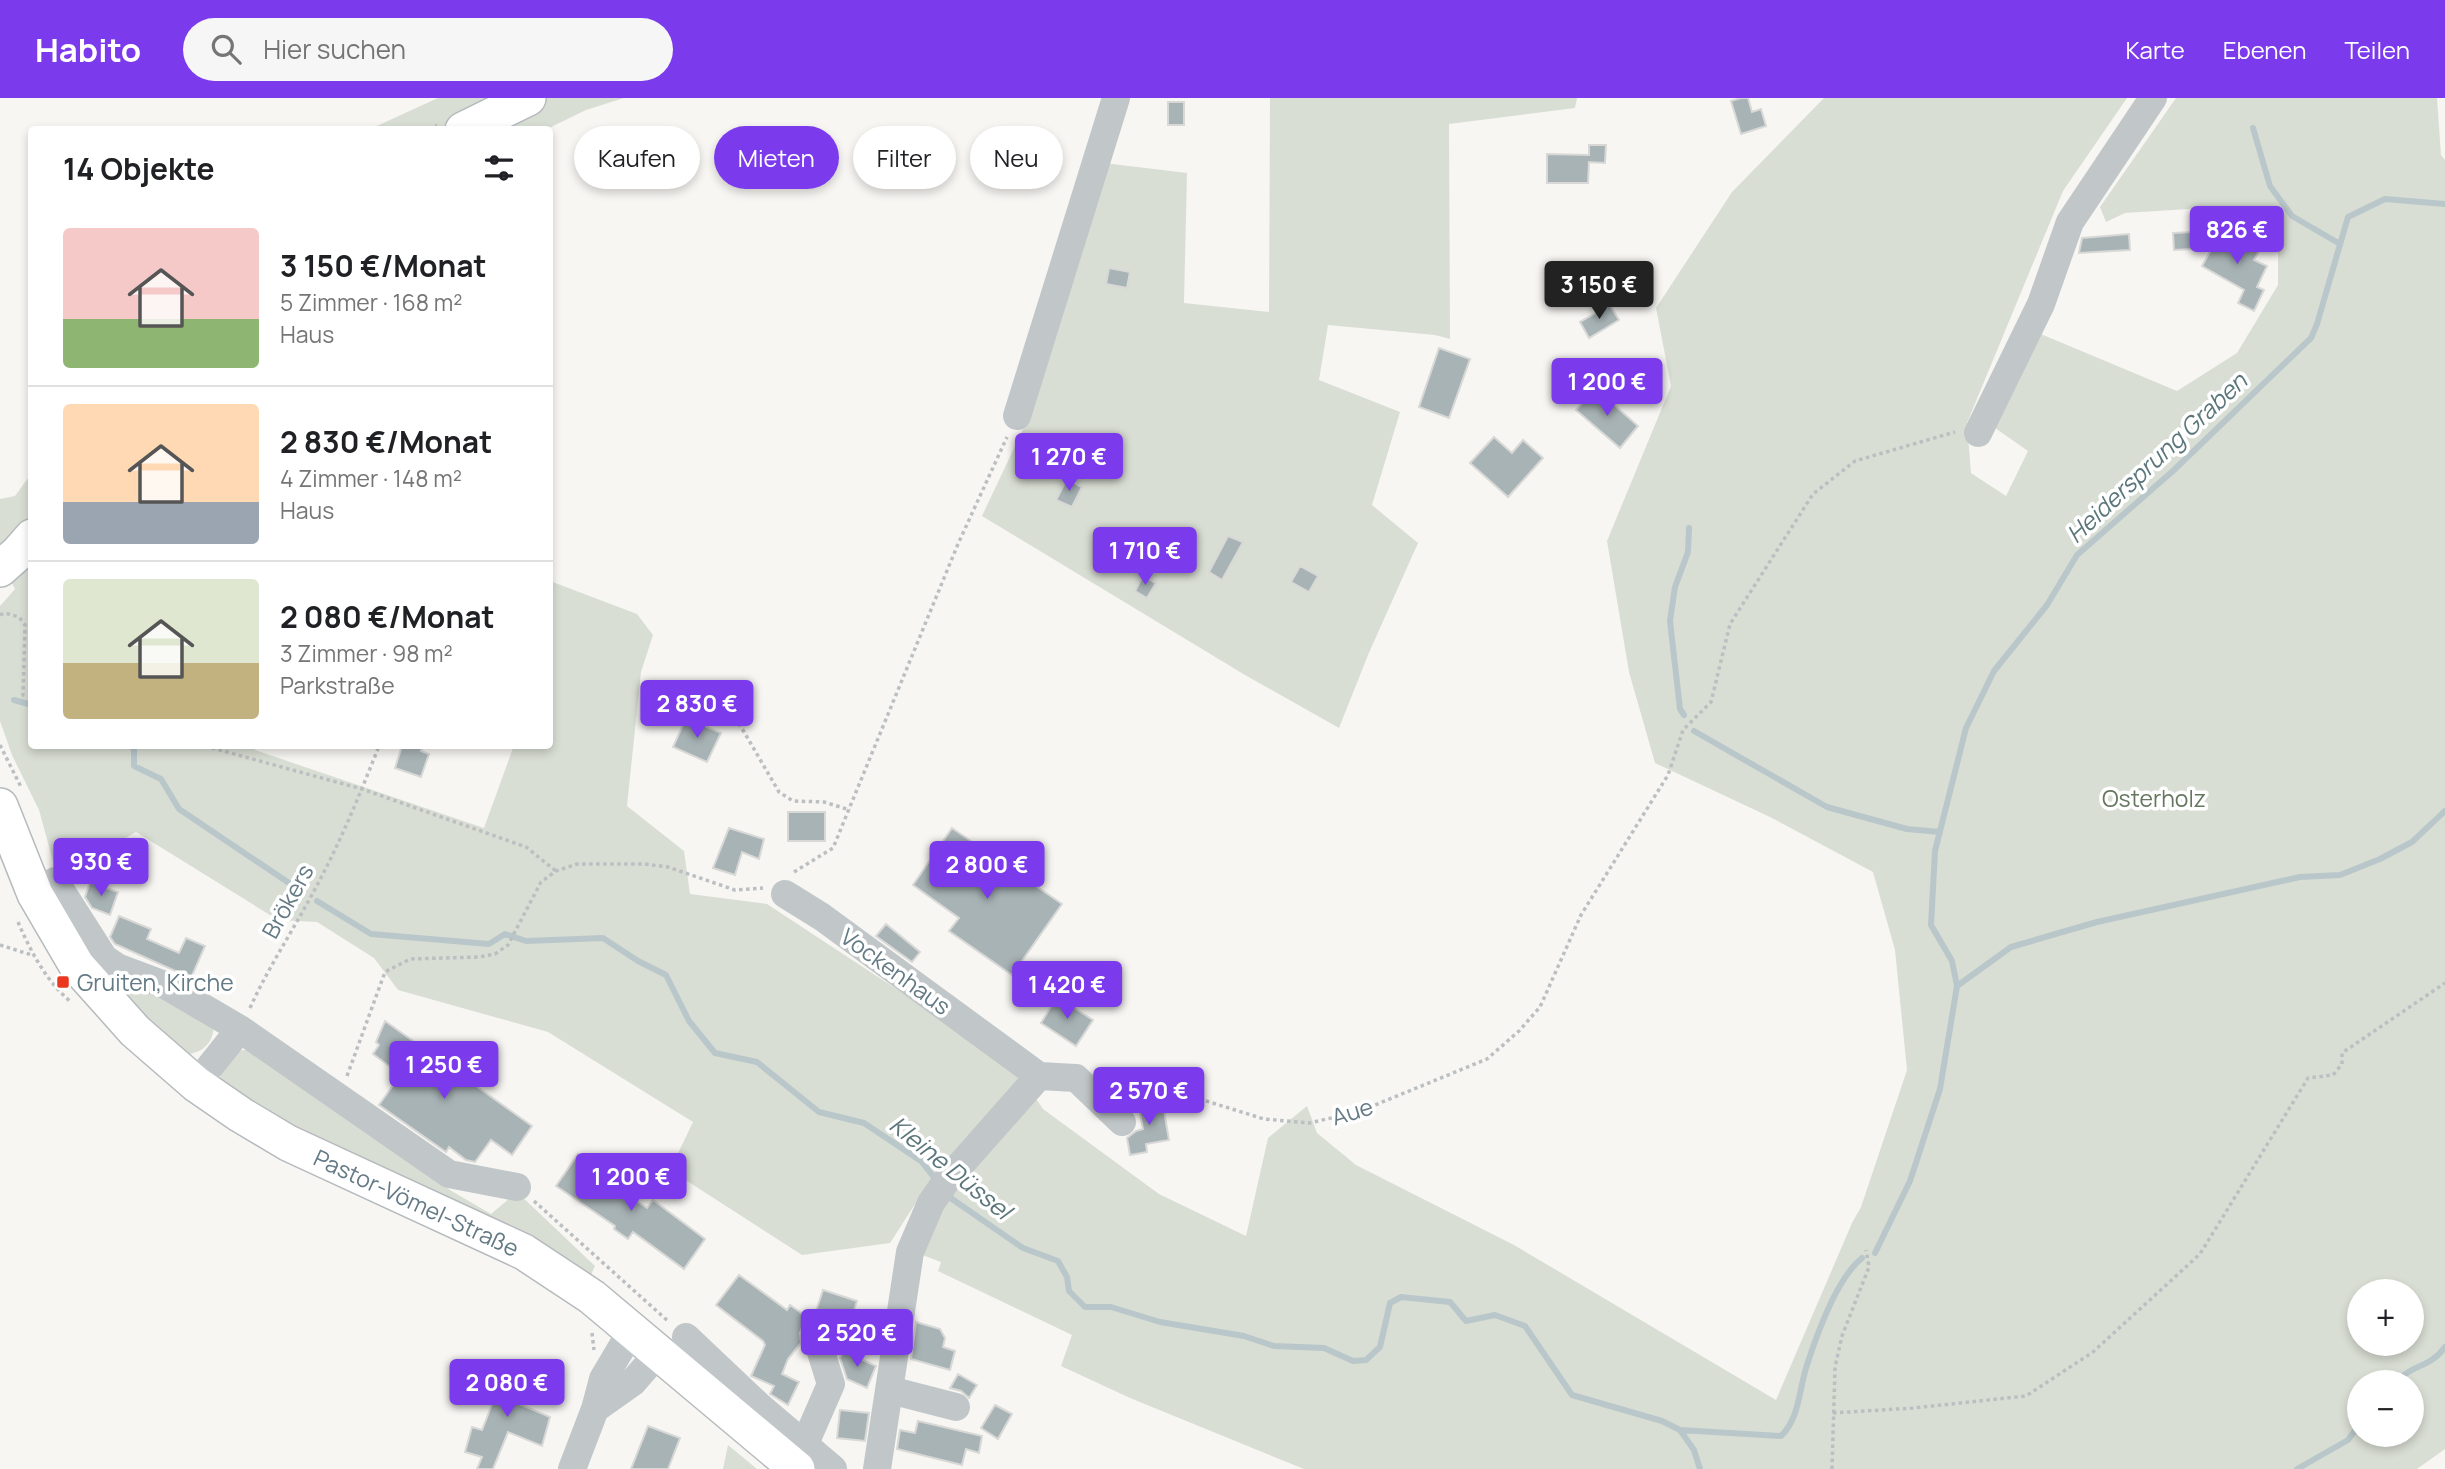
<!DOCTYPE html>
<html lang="de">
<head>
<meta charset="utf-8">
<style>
  :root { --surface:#fff; --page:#f6f6f6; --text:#202124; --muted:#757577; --line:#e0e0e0; --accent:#7c3aed }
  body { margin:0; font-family:Manrope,sans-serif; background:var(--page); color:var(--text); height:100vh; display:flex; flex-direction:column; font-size:26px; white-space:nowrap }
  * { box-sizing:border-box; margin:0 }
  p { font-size:23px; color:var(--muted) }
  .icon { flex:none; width:38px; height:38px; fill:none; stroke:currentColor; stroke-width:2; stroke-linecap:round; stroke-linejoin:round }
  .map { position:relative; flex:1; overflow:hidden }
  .details { position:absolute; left:28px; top:28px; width:525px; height:623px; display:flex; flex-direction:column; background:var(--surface); border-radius:7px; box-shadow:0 4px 10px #0003 }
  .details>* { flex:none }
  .top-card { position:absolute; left:574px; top:28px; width:665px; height:63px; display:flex; gap:14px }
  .controls { position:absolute; left:2347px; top:1181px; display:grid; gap:14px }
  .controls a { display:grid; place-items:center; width:77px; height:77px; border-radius:50%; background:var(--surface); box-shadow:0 4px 10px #0003; font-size:35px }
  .price { position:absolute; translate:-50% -60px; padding:0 16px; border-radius:7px; background:var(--accent); color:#fff; font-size:23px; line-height:46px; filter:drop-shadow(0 2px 4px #0008) }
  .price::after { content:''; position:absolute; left:50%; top:42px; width:21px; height:16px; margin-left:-10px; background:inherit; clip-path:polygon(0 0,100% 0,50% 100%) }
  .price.selected { background:#222; color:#fff }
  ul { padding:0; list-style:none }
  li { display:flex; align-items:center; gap:21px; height:175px; padding:0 35px }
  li+li { border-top:2px solid var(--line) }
  li span { display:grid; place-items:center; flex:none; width:196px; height:140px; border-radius:7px; color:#555 }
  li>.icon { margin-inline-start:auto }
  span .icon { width:84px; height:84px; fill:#fffc; stroke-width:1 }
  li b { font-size:30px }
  h2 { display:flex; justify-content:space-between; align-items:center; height:84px; padding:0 35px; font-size:30px }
  .chip { padding:0 24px; border-radius:32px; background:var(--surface); box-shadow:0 4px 10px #0003; font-size:24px; line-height:63px }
  .chip.selected { background:var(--accent); color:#fff }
  header { display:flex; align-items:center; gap:42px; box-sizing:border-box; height:98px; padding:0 35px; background:var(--accent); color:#fff }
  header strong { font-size:33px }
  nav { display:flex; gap:38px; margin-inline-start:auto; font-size:24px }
  .search { width:490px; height:63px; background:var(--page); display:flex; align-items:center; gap:18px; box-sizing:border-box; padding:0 24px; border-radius:38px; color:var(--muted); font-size:26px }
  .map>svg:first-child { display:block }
</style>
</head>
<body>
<header>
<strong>Habito</strong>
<div class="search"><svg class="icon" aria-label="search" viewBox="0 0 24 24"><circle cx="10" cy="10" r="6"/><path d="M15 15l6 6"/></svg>Hier suchen</div>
<nav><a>Karte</a><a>Ebenen</a><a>Teilen</a></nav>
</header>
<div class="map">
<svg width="2445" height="1371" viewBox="0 0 2445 1371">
  <rect width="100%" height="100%" fill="#f7f6f3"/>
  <path fill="#d9ded4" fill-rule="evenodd" d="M438,0h186l-38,12 -39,19 -179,1z
    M1270,0h307l-2,10 -126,16 1,215 -15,-4 -107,-10 -9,55 81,32 -28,93 46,38 -50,112 -29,73 -94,-53 -263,-159 42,-89 80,-264 83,10 -3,130 85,9z
    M1824,0h303l-64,93 -96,232 4,50 35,23 22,-45 -33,-23 41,-96 141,59 60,-38 41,-68v-38l-41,-41 -112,7 -19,9 -6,-15 76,-109h261l4,57 4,5v1289l-28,20h-1113l-174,-71 -69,-32 11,-31 -134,-64 3,-9 -24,-9v-52l-27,42 -88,12 -132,-85 23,-48 -145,-90 -150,-42 -24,-32 -57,-36 -39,-2 -142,-88 -69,40h-11l-17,-62 -27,-55 -12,-34v-115l15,-17 -15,-29v-61l15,-3 16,-22 1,272h224l-1,4 229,78 29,-80 -5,-2h42v-165l87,33 16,21 -12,37 -14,134 57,45 6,43 77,10 248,163 28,42 116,85 87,42 22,-98 39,-32 10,27 39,32 158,80 262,155 76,-177 9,-16 46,-137 -12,-120 -22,-78 -103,-55 -115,-54 -26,-91 -22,-131 64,-155 -15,-78 76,-116zM2359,1194h53v52h-53zM2359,1284h53v53h-53z
    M125,880l89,47c-1,20 -12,28 -31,30l-67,-65z
    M259,951l191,141 41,24 26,-22 78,74 -5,11 -278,-137 -91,-52 -1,-22 13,-15z
    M728,1347l29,24h-34z"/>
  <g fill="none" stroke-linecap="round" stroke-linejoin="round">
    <path stroke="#b9c7ca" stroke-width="6" d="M2253,30l17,58 22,30 48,28
      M14,602l18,5
      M1684,617l-4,-6 -10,-88 5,-34 13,-35 1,-24
      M1694,633l133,76 80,22 33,3
      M130,648l4,3v17l27,13 18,30 119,80
      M317,803l54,33 118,10 16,-10 21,7 77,-3 35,23 28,14 23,46 26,32 42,9 62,50 45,11 57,38 16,20
      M1957,888l54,-39 41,-12 45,-13 203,-45 40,-2 40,-16 32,-17 33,-31
      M947,1094l5,7 71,49 35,13 9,16 2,14 16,16h26l49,15 84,14 30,10 50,2 29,13 13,-1 14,-13 10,-44 11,-6 49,5 16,19 29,-6 30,11 47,69 90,26 18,9 14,20 6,19
      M1875,1155l35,-72 30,-92 17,-103 -5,-25 -21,-36 4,-74 31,-123 28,-57 53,-66 30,-50 97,-85 137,-132 6,-14 31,-107 37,-18 60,5
      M2397,1284c16,-19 32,-13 48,-35
      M1680,1332l101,6c19,-18 18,-48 26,-71 10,-31 30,-87 55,-107
      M2297,1371l51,-29 11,-15"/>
  </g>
  <path fill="#a8b3b6" stroke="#d8d8d6" stroke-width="2" d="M1741,0h7l4,14 9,-3 5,17 -25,8 -10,-33z
    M1168,4h16v23h-16z
    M1589,47h17l-1,18 -16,-1 -1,21h-41v-29l42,1z
    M2225,127l20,11 -3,6 17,9 -5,9 13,6 -10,21 7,3 -10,21 -16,-8 6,-13 -42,-24z
    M2193,134v17l-19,1 -1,-17z
    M2129,136l1,16 -51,3 3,-15z
    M1109,170l21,4 -3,16 -21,-4z
    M1610,207l9,15 -30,18 -9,-16z
    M1439,250l31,11 -21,59 -30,-11z
    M1595,290l43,38 -18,22 -44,-38z
    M1494,339l18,16 11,-13 20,18 -35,39 -38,-34z
    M1067,381l15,8 -10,20 -16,-7z
    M1228,438l15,6 -21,38 -13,-8z
    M1300,468l18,10 -9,16 -18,-10z
    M1143,478l13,7 -9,15 -12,-7z
    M686,620l35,15 -14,29 -34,-15z
    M402,648h21l-2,5 8,3 -8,23 -26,-9z
    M788,714h37v29h-37z
    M729,730l35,11 -5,20 -17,-7 -7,23 -22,-7z
    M952,730l110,76 -50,71 -63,-44 10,-13 -46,-33z
    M90,784l28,10 -8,23 -18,-7 -7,-11z
    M119,818l32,13 -4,10 32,14 7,-15 19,8 -14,32 -76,-34 -5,-7z
    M886,826l34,28 -8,10 -36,-26z
    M1057,899l36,23 -17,26 -35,-23z
    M385,923l147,105 -20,29 -21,-15 -16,22 -9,-2 -17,-13 -3,5 -67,-47 19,-27 -3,-2 2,-4 -24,-18 6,-9 -3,-3z
    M1162,1001l7,41 -23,4 1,8 -17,3 -3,-17 9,-7 7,-2 -5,-26z
    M578,1056l14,10 -3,5 58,39 6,-8 52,39 -21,30 -51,-37 -5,7 -14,-10 1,-3 -59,-40z
    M739,1177l48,35 3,-5 21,15 -8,5 -3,8 1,10 -13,16 -6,15 17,8 -11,23 -18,-11 4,-8 -23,-10 14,-31 -2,-4 -47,-36z
    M823,1192l34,11 -10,31 -18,-5 -9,-7h-7z
    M916,1224l24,7 5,9 -2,9 12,4 -5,19 -39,-11z
    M844,1253l32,15 -9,22 -20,-9 -7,-21z
    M508,1266l23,8 -12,32 31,13 -8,29 -34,-14 -15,37h-16l5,-12 -17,-5 7,-25 10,3 16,-41 -9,-3 6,-14 8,3z
    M958,1276l19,11 -8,13 -8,-7 -11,-3z
    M995,1307l17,9 -14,25 -17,-11z
    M840,1312l29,3 -4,28 -28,-3z
    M918,1323l64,15 -3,17 -13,-4 -4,16 -65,-16 3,-19 15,3z
    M648,1328l32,12 -12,31h-37z"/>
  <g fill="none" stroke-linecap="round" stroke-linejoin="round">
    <g stroke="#b5babd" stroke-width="38">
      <g id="major">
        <path d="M463,32l65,-32"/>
        <path d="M0,471l18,-16 14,-16"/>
        <path id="s1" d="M0,708l35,88 42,72 58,65 61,53 45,31 47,28 236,109 68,45 205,172"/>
      </g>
    </g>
    <path stroke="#bbbfc1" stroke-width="3.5" stroke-dasharray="3.5 3.5" stroke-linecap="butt" d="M430,32l7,-5
      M0,517l5,-2 14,4 6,8 -2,70 9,2
      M693,607l47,20 39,67 14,9 31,1 26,8
      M0,647l21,42
      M205,648l157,43 164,58 30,24
      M794,774l39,-24 125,-304 49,-107
      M18,824c13,30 28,59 53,80
      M0,847l35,11
      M250,910c19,-42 44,-79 65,-119 25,-46 45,-95 64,-143
      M347,978l38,-104 25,-13 69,-2 16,-3 13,-9 33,-63 15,-11 21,-7h68l23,3 67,23 28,-2
      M1117,985l54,7 93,29 45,4 49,-11 129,-53 32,-28 21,-24 41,-92 87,-140 15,-45 28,-28 19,-78 83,-130 42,-33 100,-29
      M534,1103l135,121
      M592,1235l2,17
      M1833,1315l80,-5 113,-12 67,-44 107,-98 108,-176 25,-3 9,-11v-11l103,-70
      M1832,1371l3,-102 7,-31 27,-69 -3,-17"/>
    <path stroke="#c1c7c9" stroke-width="28" d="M1017,318l99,-318
      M1978,335l63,-129 29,-82 83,-124
      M55,783l49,77 13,9 48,18 75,44 209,145 68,13
      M785,796l37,23 217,159
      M1039,978l37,2 46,44
      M196,986l44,-55
      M686,1239l73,69 74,63
      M890,1292l66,17
      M595,1311l38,-27 26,-30
      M804,1348l27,-62 -15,-48
      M572,1371l23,-60 8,-30 29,-49
      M877,1371l33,-217 21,-49 16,-23 92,-104"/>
    <use href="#major" stroke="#fff" stroke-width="35"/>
  </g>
  <rect fill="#ea3720" stroke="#fff" stroke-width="2.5" x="56" y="877" width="14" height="14" rx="3.5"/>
  <g text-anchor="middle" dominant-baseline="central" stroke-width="7" stroke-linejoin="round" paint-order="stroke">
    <g font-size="23" fill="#66775f" stroke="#fff">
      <text x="2154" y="700">Osterholz</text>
    </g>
    <g font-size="23" fill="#647a85" stroke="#fff">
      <text transform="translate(287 803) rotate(-61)">Brökers</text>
      <text transform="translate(896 873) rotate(36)">Vockenhaus</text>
      <text transform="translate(1352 1013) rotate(-17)">Aue</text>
      <text stroke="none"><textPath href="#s1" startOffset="597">Pastor-Vömel-Straße</textPath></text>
    </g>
    <g font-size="23" fill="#647a85" stroke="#fff" text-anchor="start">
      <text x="77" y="884">Gruiten, Kirche</text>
    </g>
    <g font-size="24" font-style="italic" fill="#5b767b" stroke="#fff">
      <text transform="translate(2156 359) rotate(-43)">Heidersprung Graben</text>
      <text transform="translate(951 1069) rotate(39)">Kleine Düssel</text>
    </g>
  </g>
</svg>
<div class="controls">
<a>+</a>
<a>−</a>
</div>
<b class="price" style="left:2237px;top:168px">826 €</b>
<b class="price selected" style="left:1599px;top:223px">3 150 €</b>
<b class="price" style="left:1607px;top:320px">1 200 €</b>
<b class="price" style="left:1069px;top:395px">1 270 €</b>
<b class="price" style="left:1145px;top:489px">1 710 €</b>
<b class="price" style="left:697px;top:642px">2 830 €</b>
<b class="price" style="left:101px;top:800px">930 €</b>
<b class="price" style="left:987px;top:803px">2 800 €</b>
<b class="price" style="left:1067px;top:923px">1 420 €</b>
<b class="price" style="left:444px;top:1003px">1 250 €</b>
<b class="price" style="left:1149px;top:1029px">2 570 €</b>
<b class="price" style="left:631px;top:1115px">1 200 €</b>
<b class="price" style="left:857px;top:1271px">2 520 €</b>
<b class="price" style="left:507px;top:1321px">2 080 €</b>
<div class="top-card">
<a class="chip">Kaufen</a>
<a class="chip selected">Mieten</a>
<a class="chip">Filter</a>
<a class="chip">Neu</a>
</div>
<section class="details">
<h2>14 Objekte<svg class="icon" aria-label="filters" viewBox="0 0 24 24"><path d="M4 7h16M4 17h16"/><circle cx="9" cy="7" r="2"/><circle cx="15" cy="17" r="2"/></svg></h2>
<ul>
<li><span style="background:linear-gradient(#f6c9c9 65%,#8fb573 0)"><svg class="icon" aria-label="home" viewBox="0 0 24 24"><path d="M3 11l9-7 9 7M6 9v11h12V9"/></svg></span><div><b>3 150 €/Monat</b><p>5 Zimmer · 168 m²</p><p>Haus</p></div></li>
<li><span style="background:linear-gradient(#ffd9b3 70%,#9aa5b1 0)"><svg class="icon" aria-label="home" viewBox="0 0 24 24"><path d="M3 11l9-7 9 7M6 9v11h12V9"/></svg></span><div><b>2 830 €/Monat</b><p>4 Zimmer · 148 m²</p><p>Haus</p></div></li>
<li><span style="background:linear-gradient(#dfe7d0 60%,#c2b280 0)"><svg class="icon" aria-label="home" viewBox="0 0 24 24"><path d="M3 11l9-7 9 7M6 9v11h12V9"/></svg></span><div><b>2 080 €/Monat</b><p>3 Zimmer · 98 m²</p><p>Parkstraße</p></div></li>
</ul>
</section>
</div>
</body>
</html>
